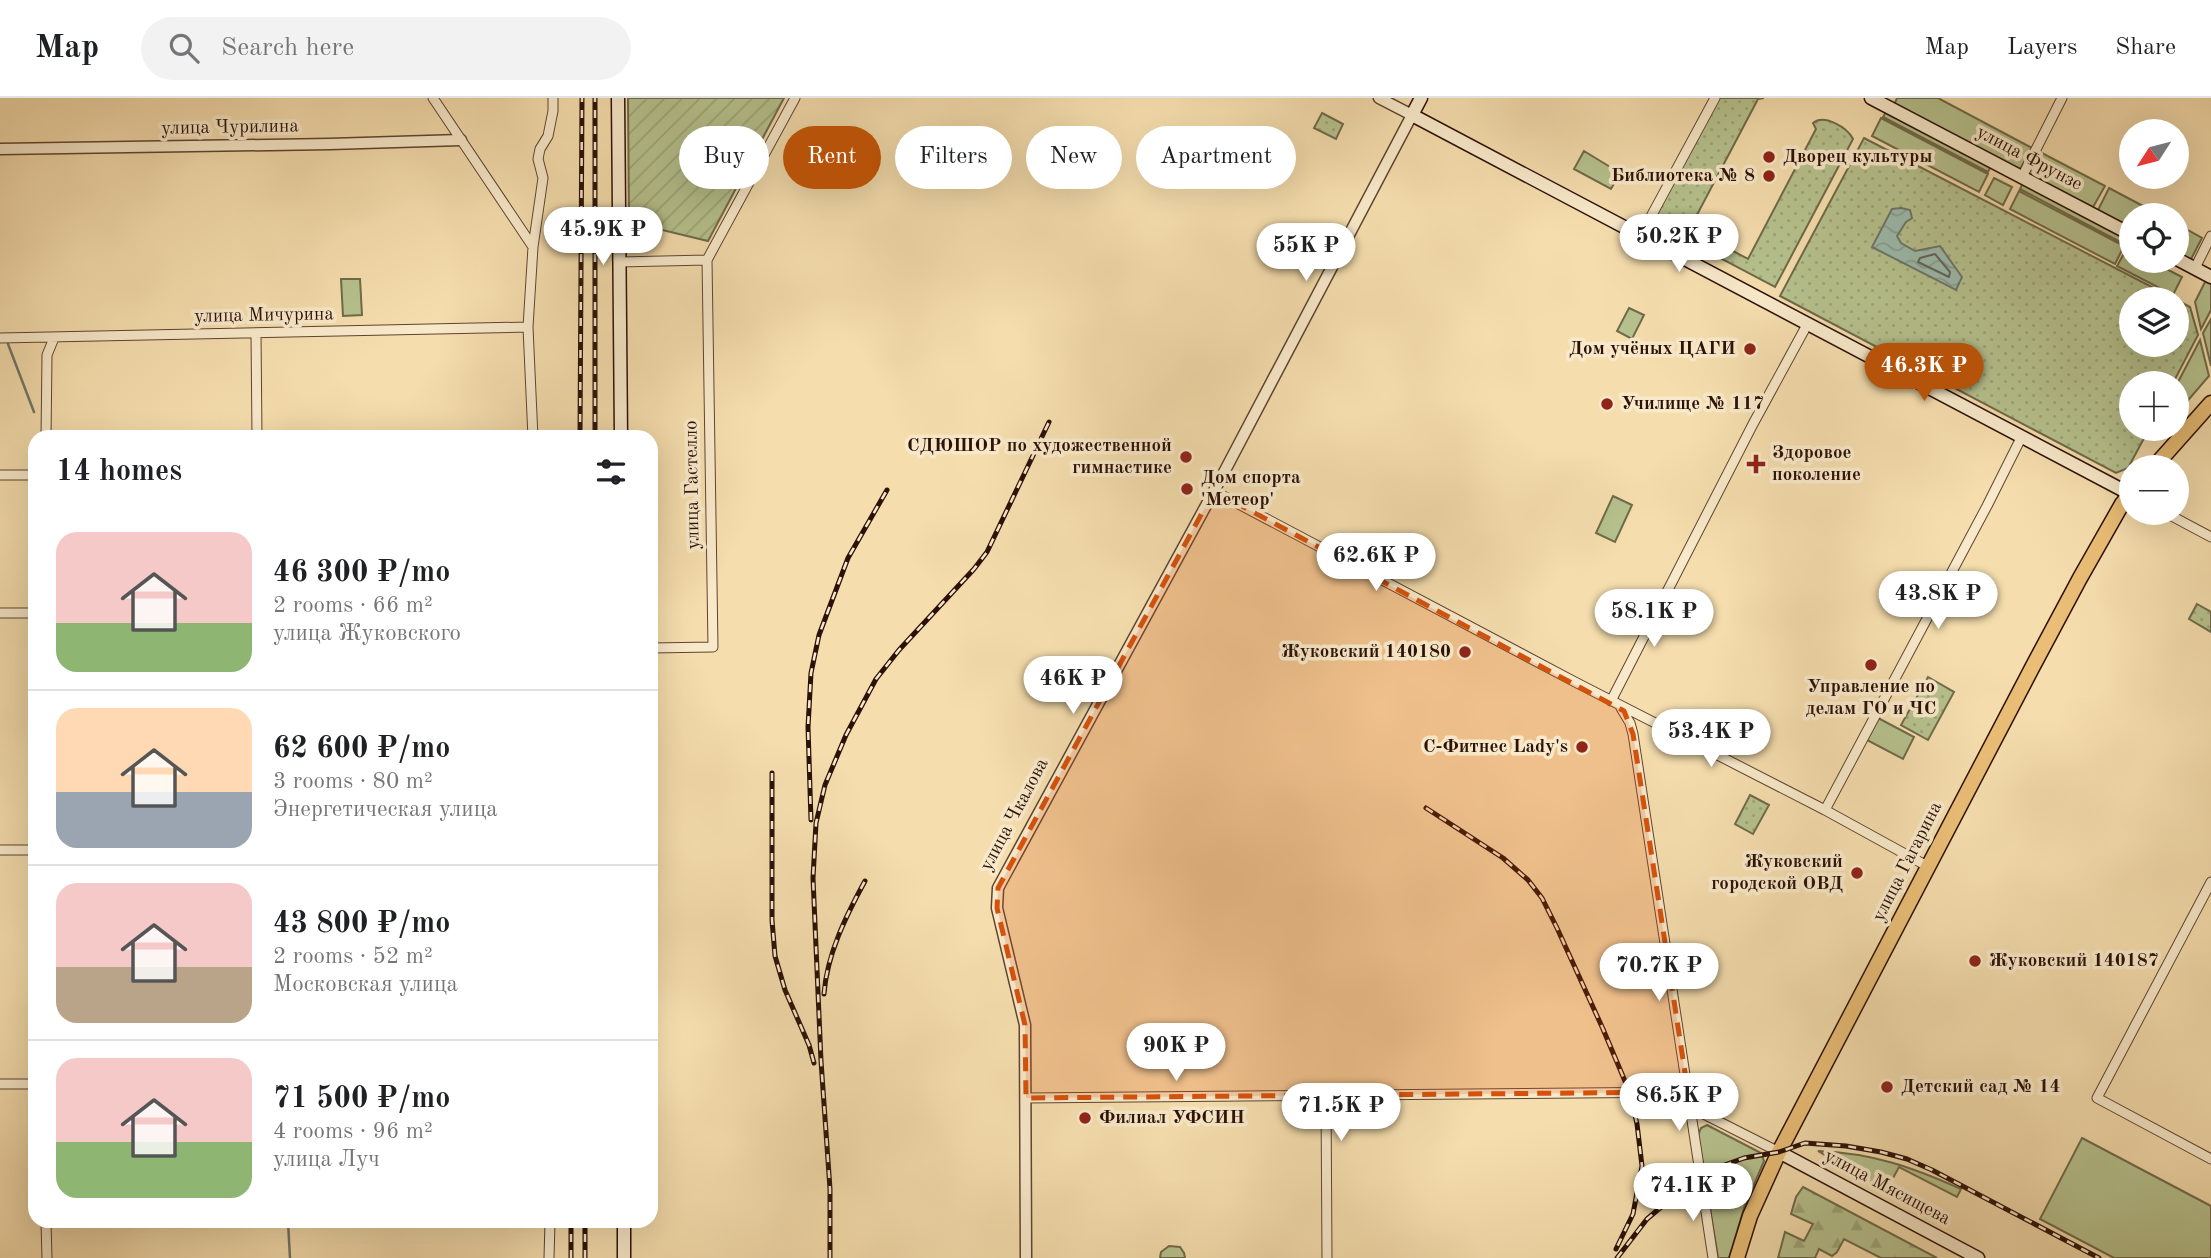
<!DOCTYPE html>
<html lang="en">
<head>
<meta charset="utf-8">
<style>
  :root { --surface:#fff; --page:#f2f2f2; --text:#202124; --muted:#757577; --line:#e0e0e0; --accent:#b45309 }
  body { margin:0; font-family:"Old Standard TT",serif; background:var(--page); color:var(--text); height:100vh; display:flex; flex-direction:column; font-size:26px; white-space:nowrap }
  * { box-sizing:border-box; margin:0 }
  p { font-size:23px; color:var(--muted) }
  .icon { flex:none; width:38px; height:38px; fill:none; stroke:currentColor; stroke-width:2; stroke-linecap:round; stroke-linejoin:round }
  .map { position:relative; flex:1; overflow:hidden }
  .side { position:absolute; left:28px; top:332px; width:630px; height:798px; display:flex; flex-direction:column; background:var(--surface); border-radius:21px; box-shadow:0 7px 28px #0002 }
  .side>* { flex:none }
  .banner { position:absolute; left:679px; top:28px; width:665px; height:63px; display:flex; gap:14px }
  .needle { width:46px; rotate:234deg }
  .controls { position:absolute; left:2119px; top:21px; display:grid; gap:14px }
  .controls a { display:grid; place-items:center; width:70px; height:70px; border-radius:50%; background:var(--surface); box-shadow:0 7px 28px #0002; font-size:35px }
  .price { position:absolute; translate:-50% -60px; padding:0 16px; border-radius:24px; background:#fff; color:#222; font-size:23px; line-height:46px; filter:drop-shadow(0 2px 4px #0008) }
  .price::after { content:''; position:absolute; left:50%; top:42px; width:21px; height:16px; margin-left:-10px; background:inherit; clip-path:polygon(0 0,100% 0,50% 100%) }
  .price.current { background:var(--accent); color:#fff }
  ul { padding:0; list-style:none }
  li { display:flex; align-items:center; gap:21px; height:175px; padding:0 28px }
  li+li { border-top:2px solid var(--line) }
  li span { display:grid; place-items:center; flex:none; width:196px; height:140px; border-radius:21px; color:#555 }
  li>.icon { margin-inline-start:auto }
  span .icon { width:84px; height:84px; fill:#fffc; stroke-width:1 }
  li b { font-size:30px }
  h2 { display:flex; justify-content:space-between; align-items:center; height:84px; padding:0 28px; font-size:30px }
  .chip { padding:0 24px; border-radius:32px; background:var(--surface); box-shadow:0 7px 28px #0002; font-size:24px; line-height:63px }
  .chip.current { background:var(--accent); color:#fff }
  header { display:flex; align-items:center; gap:42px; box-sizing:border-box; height:98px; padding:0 35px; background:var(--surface); border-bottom:2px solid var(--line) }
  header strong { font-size:33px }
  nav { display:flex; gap:38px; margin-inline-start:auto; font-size:24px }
  .search { width:490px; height:63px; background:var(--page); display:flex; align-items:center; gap:18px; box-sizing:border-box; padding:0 24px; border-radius:38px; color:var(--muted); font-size:26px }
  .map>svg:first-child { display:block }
</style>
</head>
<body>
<header>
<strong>Map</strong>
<div class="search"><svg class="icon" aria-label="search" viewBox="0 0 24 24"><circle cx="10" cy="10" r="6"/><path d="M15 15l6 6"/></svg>Search here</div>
<nav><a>Map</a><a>Layers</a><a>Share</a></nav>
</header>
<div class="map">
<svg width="2211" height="1160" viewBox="0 0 2211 1160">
  <defs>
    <pattern id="forest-firs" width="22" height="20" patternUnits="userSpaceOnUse" patternTransform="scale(1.75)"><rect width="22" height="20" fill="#b6c28e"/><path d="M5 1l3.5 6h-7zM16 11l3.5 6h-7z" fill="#9da679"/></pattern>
    <pattern id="park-dots" width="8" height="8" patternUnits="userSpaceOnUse" patternTransform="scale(1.75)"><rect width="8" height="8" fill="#b6c28e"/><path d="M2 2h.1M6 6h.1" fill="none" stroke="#9da679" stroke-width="1.8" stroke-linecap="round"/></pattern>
    <pattern id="garden-furrows" width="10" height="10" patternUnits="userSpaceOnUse" patternTransform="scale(1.75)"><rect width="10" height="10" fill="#b6c28e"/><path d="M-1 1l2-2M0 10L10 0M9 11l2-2" fill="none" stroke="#9da679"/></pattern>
    <pattern id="water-waves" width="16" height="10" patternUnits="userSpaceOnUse" patternTransform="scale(1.75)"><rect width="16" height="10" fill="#9cbbad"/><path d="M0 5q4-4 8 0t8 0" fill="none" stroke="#87a093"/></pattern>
  </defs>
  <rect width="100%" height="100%" fill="#f5ddad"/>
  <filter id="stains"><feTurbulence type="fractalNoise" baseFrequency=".00286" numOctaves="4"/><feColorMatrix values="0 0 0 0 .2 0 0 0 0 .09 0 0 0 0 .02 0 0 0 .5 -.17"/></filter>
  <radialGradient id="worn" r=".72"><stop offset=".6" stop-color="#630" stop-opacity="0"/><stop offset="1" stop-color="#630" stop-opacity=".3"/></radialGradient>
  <path fill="#b6c28e" stroke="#706a4a" stroke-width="2" d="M1897,0h41l94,50 -13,23 -125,-66z
    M1887,12l104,56 -3,6 -105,-55z
    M1881,20l107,56 -9,18 -107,-56z
    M1584,53l36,22 -9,16 -37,-20z
    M2040,54l65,34 -13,23 -65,-34z
    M1994,80l18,9 -9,18 -18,-10z
    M2023,85l104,55 -3,6 -104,-55z
    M2109,90l51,27h-28l-1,15 -34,-18z
    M2019,93l105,55 -9,18 -105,-55z
    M2177,126l25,14 -12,23 -13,-7z
    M2127,150l4,3 1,10h19l31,16 -9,18 -56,-29z
    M341,181h19l2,36 -19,1z
    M2206,182l5,2v28l-10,19 -6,-27z
    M1629,210l15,7 -12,24 -15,-8z
    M2211,221v47l-8,-33z
    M2200,242l9,36 -32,37v-29z
    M1613,398l19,9 -17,37 -19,-9z
    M1878,620l36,19 -11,22 -36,-19z
    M1707,1027l54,28 3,8 -20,47 -15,50h-11l-20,-123 3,-7z
    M2082,1040l129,68v52h-97l-74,-39z
    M1818,1053c54,2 94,16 143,38l-4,8 -58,-30 -13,24z
    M1169,1148l11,1 4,6 1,5h-25l1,-6z"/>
  <path fill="url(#forest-firs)" stroke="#706a4a" stroke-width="2" d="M1803,1089l134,71h-56l-37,-19 -7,13 -5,4 -13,-7 -4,9h-37l7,-26 19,9 9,-17 -22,-10 5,-17z"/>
  <path fill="url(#park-dots)" stroke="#706a4a" stroke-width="2" d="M1718,0h46l-6,1 -68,129 58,31 68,-130 -3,-6c11,-9 34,4 40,16l-78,148 -123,-65z
    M1322,15l21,11 -7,15 -22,-11z
    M1864,40l311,161h-43v46h45v-45l13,7 8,28 -25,48h-41v46h17l-21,39 -12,5 -336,-177z
    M2197,506l14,8v20l-22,-13z
    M1928,579l26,15 -26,48 -27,-15z
    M1750,697l19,10 -16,29 -18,-10z"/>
  <path fill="url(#garden-furrows)" stroke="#706a4a" stroke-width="2" d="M628,0h156l-76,143 -79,-19z"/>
  <path fill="url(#water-waves)" stroke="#6f776b" stroke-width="2" d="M1901,110l9,2 2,8 -6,4 -9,14 4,7 14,8 25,-5 22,31 -6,13 -84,-43 20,-38z"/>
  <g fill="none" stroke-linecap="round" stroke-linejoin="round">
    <path stroke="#64665a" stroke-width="2" d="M1935,156l15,18 -1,5 -31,-15 2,-4z"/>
    <path stroke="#6f776b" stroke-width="2.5" d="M8,246l26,68
      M288,1124l2,36"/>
    <g stroke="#5e4430" stroke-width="11">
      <path id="minor" d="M433,0l100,149
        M2022,79l40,-79
        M1641,137l74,-137
        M707,162l88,-162
        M619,164l88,-2 6,387 -62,1
        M2195,170l16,-32
        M256,235l1,105
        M0,240l528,-11
        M46,340l1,-83 7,-17
        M533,340l-5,-111 5,-80 10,-69 -5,-19 2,-10 8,-13 5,-25v-13
        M0,377h35
        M1214,393l363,192 248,127 102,56
        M2166,415l45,24
        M0,515h35
        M1611,603l142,-277 55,-101
        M1621,610l9,15 3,11 80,524
        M1825,712l162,-304 35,-70
        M0,752h35
        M2211,784l-114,216 114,61
        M0,986h35
        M1326,999l1,161
        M1026,1000l662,-6
        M1690,1009l89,45
        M46,1124l1,36
        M549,1160l1,-36"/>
    </g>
    <g stroke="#5e4430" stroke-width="13">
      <path id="tertiary" d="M0,51l330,-5 131,-4
        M1026,1160l-1,-233 -28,-117 1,-20 223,-410 191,-363 -33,-17"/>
    </g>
    <g stroke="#2b1107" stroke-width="15">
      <path id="secondary" d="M618,0l3,340
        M1421,0l-9,17 718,379
        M1871,0l261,137
        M2177,161l34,18
        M1779,1054l199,106
        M624,1160v-36"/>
    </g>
    <g stroke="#2b1107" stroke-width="17">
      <path id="primary" d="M2154,369l57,-64
        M1737,1160l13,-42 29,-64 254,-486 47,-88 42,-74 10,-12"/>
    </g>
    <use href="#minor" stroke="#f8e9ca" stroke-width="9"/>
    <use href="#tertiary" stroke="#f8e9ca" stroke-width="10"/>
    <use href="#secondary" stroke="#f8e9ca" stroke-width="12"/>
    <use href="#primary" stroke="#eabe76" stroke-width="14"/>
    <g stroke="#2b1107" stroke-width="5">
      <path id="rail" d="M580,340l2,-340
        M595,340v-340
        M772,675v147l3,36 10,34 24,55 5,18
        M1426,710l77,50 25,22 14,18 15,30 46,101 27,64 7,31 5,42 -9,48 -17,35
        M811,722l-3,-93 3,-54 8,-38 29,-77 39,-68
        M824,896c3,-40 22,-78 41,-113
        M571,1160v-36
        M585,1160v-36
        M830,1160v-69l-9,-128 -8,-183 3,-55 9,-38 21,-50 30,-56 23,-29 75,-81 13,-17 62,-130
        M1617,1160l30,-39 53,-45 44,-16 35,-6 26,-9 41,3 35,6 26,7 25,11 167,88"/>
    </g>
    <use href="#rail" stroke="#f8e9ca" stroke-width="2.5" stroke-dasharray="8" stroke-linecap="butt"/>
  </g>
  <path fill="#d5520c" fill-opacity="0.2" stroke="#d5520c" stroke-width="5" stroke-dasharray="14 9" stroke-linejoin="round" d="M1214,393l410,220 9,23 55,358 -662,6 -1,-73 -28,-117 1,-20z"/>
  <g fill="#8f2418" stroke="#f8e9ca" stroke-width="2.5">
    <circle cx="1769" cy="59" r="7"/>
    <circle cx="1769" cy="78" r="7"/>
    <circle cx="1750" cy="251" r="7"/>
    <circle cx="1607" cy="306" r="7"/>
    <circle cx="1186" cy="359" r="7"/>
    <path d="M1752.5 355.5h7v7h7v7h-7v7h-7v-7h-7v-7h7z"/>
    <circle cx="1187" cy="391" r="7"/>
    <circle cx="1465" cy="554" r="7"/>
    <circle cx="1871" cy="567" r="7"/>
    <circle cx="1582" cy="649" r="7"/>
    <circle cx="1857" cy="775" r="7"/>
    <circle cx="1975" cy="863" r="7"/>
    <circle cx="1887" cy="989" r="7"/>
    <circle cx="1085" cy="1020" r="7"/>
  </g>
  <g text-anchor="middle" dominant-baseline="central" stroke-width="7" stroke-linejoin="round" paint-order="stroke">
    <g font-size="19" fill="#2b1107" stroke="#f8e9ca">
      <text transform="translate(230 30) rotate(-1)">улица Чурилина</text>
      <text transform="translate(2029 61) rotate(28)">улица Фрунзе</text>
      <text transform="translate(264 218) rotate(-1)">улица Мичурина</text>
      <text transform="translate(693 387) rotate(-91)">улица Гастелло</text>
      <text transform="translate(1015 717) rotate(-62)">улица Чкалова</text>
      <text transform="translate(1908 764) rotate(-63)">улица Гагарина</text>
      <text transform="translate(1887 1090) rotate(28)">улица Мясищева</text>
    </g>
    <g font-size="19" font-weight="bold" fill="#2b1107" stroke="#f8e9ca" text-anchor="start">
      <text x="1783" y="59">Дворец культуры</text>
      <text x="1755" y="78" text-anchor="end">Библиотека № 8</text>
      <text x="1736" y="251" text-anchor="end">Дом учёных ЦАГИ</text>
      <text x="1621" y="306">Училище № 117</text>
      <text x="1172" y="348" text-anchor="end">СДЮШОР по художественной<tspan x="1172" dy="22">гимнастике</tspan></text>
      <text x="1772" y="355">Здоровое<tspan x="1772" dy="22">поколение</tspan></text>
      <text x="1201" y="380">Дом спорта<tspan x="1201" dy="22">'Метеор'</tspan></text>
      <text x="1451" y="554" text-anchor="end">Жуковский 140180</text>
      <text x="1871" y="589" text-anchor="middle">Управление по<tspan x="1871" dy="22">делам ГО и ЧС</tspan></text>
      <text x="1568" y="649" text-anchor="end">С-Фитнес Lady's</text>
      <text x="1843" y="764" text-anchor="end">Жуковский<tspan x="1843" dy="22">городской ОВД</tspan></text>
      <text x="1989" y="863">Жуковский 140187</text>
      <text x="1901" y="989">Детский сад № 14</text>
      <text x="1099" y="1020">Филиал УФСИН</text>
    </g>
  </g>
  <rect width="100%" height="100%" filter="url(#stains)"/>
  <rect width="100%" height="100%" fill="url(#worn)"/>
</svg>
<div class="controls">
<a><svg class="needle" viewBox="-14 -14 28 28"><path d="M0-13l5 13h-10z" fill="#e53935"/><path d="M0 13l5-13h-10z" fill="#757577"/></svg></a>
<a><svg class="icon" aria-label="locate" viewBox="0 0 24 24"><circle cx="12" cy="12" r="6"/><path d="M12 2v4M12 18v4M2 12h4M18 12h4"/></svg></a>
<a><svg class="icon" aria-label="layers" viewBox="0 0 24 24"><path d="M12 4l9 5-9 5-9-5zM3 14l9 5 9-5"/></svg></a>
<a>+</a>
<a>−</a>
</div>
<b class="price" style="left:603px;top:169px">45.9K ₽</b>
<b class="price" style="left:1679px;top:176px">50.2K ₽</b>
<b class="price" style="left:1306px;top:185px">55K ₽</b>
<b class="price current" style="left:1924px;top:305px">46.3K ₽</b>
<b class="price" style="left:1376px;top:495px">62.6K ₽</b>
<b class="price" style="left:1938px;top:533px">43.8K ₽</b>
<b class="price" style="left:1654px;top:551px">58.1K ₽</b>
<b class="price" style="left:1073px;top:618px">46K ₽</b>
<b class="price" style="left:1711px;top:671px">53.4K ₽</b>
<b class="price" style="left:1659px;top:905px">70.7K ₽</b>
<b class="price" style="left:1176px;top:985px">90K ₽</b>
<b class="price" style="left:1679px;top:1035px">86.5K ₽</b>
<b class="price" style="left:1341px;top:1045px">71.5K ₽</b>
<b class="price" style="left:1693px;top:1125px">74.1K ₽</b>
<div class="banner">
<a class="chip">Buy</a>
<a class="chip current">Rent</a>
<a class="chip">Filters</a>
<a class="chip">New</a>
<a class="chip">Apartment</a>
</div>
<section class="side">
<h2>14 homes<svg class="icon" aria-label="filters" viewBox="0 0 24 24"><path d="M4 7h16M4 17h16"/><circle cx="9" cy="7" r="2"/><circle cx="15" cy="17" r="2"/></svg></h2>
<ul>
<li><span style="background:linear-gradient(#f6c9c9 65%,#8fb573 0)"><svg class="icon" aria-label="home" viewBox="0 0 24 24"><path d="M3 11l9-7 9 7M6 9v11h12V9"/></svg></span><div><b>46 300 ₽/mo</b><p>2 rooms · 66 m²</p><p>улица Жуковского</p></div></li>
<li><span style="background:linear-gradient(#ffd9b3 60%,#9aa5b1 0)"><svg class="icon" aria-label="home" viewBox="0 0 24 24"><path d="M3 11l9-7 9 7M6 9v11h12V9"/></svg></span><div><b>62 600 ₽/mo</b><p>3 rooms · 80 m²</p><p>Энергетическая улица</p></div></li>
<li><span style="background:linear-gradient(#f6c9c9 60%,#b9a48a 0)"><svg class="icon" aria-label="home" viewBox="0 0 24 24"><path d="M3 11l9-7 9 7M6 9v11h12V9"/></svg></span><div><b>43 800 ₽/mo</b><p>2 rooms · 52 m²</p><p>Московская улица</p></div></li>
<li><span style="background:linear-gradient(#f6c9c9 60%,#8fb573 0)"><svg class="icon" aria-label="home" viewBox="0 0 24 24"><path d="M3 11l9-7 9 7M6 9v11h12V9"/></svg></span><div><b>71 500 ₽/mo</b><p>4 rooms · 96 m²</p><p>улица Луч</p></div></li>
</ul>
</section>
</div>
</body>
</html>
